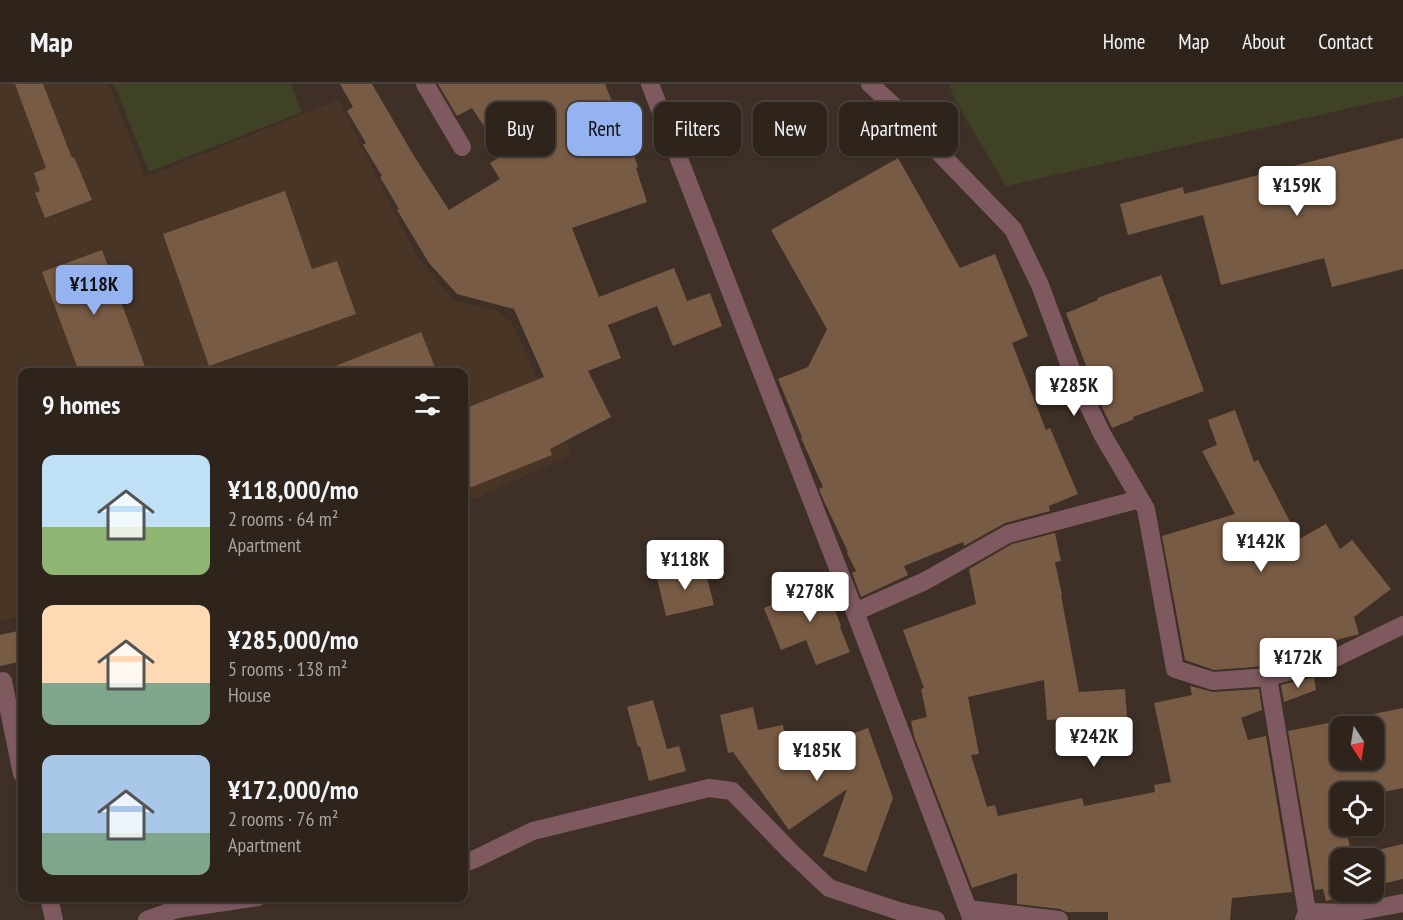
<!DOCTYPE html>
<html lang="en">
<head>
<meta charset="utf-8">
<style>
  :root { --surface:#2e241c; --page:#362c25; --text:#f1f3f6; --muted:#a7a4a3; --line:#49413b; --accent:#95b2f1 }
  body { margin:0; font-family:"PT Sans Narrow",sans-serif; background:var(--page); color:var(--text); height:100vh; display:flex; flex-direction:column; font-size:22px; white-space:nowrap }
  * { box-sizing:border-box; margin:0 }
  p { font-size:20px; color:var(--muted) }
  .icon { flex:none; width:33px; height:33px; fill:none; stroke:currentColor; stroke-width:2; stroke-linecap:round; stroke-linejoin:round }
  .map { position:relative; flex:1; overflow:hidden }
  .panel { position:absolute; left:18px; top:284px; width:450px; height:534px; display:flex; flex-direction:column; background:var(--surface); border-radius:12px; box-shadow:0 2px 4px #0004,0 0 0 2px var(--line) }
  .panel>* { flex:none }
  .hud { position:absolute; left:486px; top:18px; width:570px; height:54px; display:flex; gap:12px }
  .needle { width:39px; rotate:168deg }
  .fabs { position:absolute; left:1330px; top:632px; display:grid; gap:12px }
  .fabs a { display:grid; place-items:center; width:54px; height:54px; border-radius:12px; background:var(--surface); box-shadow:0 2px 4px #0004,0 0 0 2px var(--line); font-size:30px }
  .price { position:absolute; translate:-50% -51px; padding:0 14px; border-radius:6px; background:#fff; color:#222; font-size:20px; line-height:39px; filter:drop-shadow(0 2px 3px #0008) }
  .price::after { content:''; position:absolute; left:50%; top:36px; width:18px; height:14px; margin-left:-9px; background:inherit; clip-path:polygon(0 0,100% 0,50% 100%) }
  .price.current { background:var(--accent); color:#111 }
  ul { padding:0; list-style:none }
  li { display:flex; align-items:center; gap:18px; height:150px; padding:0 24px }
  li span { display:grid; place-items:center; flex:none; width:168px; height:120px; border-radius:12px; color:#555 }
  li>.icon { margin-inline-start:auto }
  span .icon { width:72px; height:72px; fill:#fffc; stroke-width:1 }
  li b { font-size:26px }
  h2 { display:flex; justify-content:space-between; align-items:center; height:72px; padding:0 24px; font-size:26px }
  .tag { padding:0 21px; border-radius:12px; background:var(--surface); box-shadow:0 2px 4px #0004,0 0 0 2px var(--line); font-size:21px; line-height:54px }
  .tag.current { background:var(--accent); color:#111 }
  header { display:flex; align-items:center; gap:36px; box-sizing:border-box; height:84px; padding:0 30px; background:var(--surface); border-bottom:2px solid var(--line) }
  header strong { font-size:28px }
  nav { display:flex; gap:33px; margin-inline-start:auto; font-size:21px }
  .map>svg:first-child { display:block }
</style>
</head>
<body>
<header>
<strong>Map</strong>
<nav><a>Home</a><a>Map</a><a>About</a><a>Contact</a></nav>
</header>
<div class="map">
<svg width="1403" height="836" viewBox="0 0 1403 836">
  <rect width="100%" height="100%" fill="#3e3026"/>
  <path fill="#483526" d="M0,0h109l36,93 193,-77 78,155 37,45 45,11 14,12 60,131 -108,50v-132h-442v244l-22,5z"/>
  <path fill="#404225" d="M114,0h177l11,28 -153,60z
    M949,0h454v12l-397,90 -52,-88z"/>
  <path fill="#785b44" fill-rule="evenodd" d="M15,0h28l29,74 2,-1 18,43 -47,18 -10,-25 5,-2 -6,-18 12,-5z
    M340,0h32l42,72 35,54 51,-31 -10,-16 13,-8 -31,-47 -15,8 -19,-32h167l29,72 4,11 -2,1 11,34 -75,26 27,69 75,-29 13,33 23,-8 12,33 -49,20 -16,-40 -49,19 13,33 -33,13 23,46 -61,32 2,6 -88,35v-81l80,-32 -30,-68 -57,-15 -28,-31 -32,-53 2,-1 -19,-32 2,-1 -19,-31 3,-2 -19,-32 6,-4z
    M1403,54v131l-71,18 -8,-29 -103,27 -18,-70 -75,20 -8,-31 63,-17 1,7z
    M898,74l62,110 35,-14 33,82 -16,7 34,87 4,-2 28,66 -29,12 1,5 -45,12 -41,23 -1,-4 -59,24 4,9 -47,22 -9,-24 4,-2 -9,-18 1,-1 -25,-53 -4,-10 4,-2 -22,-49 1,-1 -24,-58 30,-12 19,-38 -56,-99z
    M285,107l27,78 25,-8 19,53 -147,52 -46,-132z
    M102,166l45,122h-68l-37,-100z
    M1161,191l43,116 -71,26 1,2 -22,9 -11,-23 -35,-92 32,-13 -1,-2z
    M421,248l16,40h-114v-1z
    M1235,326l19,52 4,-2 41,79 27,-15 14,25 12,-9 39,49 -37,28 5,17 -3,1 -48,12 2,7 -44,12 -52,4 -29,-10 -23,-124 73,-22 -33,-63 15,-6 -9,-25z
    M1055,449l6,28 -6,1 7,33h-1l18,97 46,-3 2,29 -47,3v-3l-33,2 -3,-40 -76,17 11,57 -8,1 16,52 8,-2 3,11 84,-18 2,8 71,-14 -1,-7 17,-3 -17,-79 38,-8 -2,-9 23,6 46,-3 3,21 -21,8 7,22 18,-4 26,156 -60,6 -2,22h-122v-8h-42l-6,-3 -43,-5v-31l-45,15 -58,-152 -3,-15 16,-4 -6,-28 3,-1 -21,-58 73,-26 -7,-35 43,-25z
    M704,482l10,39 -48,11 -9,-38z
    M831,497l10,26 -6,3 6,16 -1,1 10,25 -34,13 -10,-25 -25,10 -17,-42z
    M22,546v31l-22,5v-31z
    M1314,593l2,13 -32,12 -3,-17z
    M653,616l14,49 12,-3 7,25 -37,10 -9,-35 -2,1 -11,-40z
    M753,623l5,23 25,-5 3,20 18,-12 10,14 54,-19 25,70 -27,74 -43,-16 24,-67 -58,41 -56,-78 -5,1 -8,-38z
    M1403,624v80l-29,6v-2h-33l-1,10 1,23h4l7,31 51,-12v35l-29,7v-28h-33v33h18l1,3 -34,7 -3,-12 -8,1 -27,-159zM1341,642h33v33h-33z"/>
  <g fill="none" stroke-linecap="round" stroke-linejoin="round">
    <path stroke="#7e595f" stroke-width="18" d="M425,0l37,63
      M650,0l205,528 117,308
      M870,0l27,25 116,120 27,56 31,84 31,65 44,75 29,160 38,12 55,-4 61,-16 74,-36
      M855,528l70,-31 83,-47 132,-35
      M1268,593l39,235 -3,8
      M0,598l3,-1 19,93
      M464,779l11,-4 58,-28 176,-43 23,3 59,61 38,36 73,24 34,8
      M49,813l5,23
      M968,825l91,11
      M1307,828l43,1 53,-10
      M147,836l30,-11 81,-12"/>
  </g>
</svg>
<div class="fabs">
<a><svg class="needle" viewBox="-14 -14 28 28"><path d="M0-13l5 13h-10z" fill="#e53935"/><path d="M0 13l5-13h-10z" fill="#a7a4a3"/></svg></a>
<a><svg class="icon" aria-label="locate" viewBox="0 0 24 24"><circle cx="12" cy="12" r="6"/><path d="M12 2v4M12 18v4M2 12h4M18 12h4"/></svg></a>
<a><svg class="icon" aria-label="layers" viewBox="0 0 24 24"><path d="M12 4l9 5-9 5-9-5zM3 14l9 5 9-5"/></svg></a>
</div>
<b class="price" style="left:1297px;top:133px">¥159K</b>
<b class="price current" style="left:94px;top:232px">¥118K</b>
<b class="price" style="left:1074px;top:333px">¥285K</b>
<b class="price" style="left:1261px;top:489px">¥142K</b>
<b class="price" style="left:685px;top:507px">¥118K</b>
<b class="price" style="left:810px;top:539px">¥278K</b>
<b class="price" style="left:1298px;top:605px">¥172K</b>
<b class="price" style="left:1094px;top:684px">¥242K</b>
<b class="price" style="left:817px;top:698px">¥185K</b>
<div class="hud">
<a class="tag">Buy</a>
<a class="tag current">Rent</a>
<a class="tag">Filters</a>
<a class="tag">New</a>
<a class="tag">Apartment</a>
</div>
<section class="panel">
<h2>9 homes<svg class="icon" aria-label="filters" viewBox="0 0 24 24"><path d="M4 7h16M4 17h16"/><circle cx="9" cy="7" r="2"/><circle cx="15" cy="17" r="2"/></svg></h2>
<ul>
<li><span style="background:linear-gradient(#bfe0f5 60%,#8fb573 0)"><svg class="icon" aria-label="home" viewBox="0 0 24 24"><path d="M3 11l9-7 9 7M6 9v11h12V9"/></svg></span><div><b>¥118,000/mo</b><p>2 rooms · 64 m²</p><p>Apartment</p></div></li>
<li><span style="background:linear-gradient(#ffd9b3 65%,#7fa58c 0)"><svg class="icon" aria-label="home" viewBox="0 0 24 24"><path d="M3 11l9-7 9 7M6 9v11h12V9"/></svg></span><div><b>¥285,000/mo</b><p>5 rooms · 138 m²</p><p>House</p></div></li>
<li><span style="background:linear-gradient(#a9c7e8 65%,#7fa58c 0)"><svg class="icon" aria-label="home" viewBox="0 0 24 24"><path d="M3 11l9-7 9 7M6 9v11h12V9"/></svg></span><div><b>¥172,000/mo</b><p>2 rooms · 76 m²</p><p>Apartment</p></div></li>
</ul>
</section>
</div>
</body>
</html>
